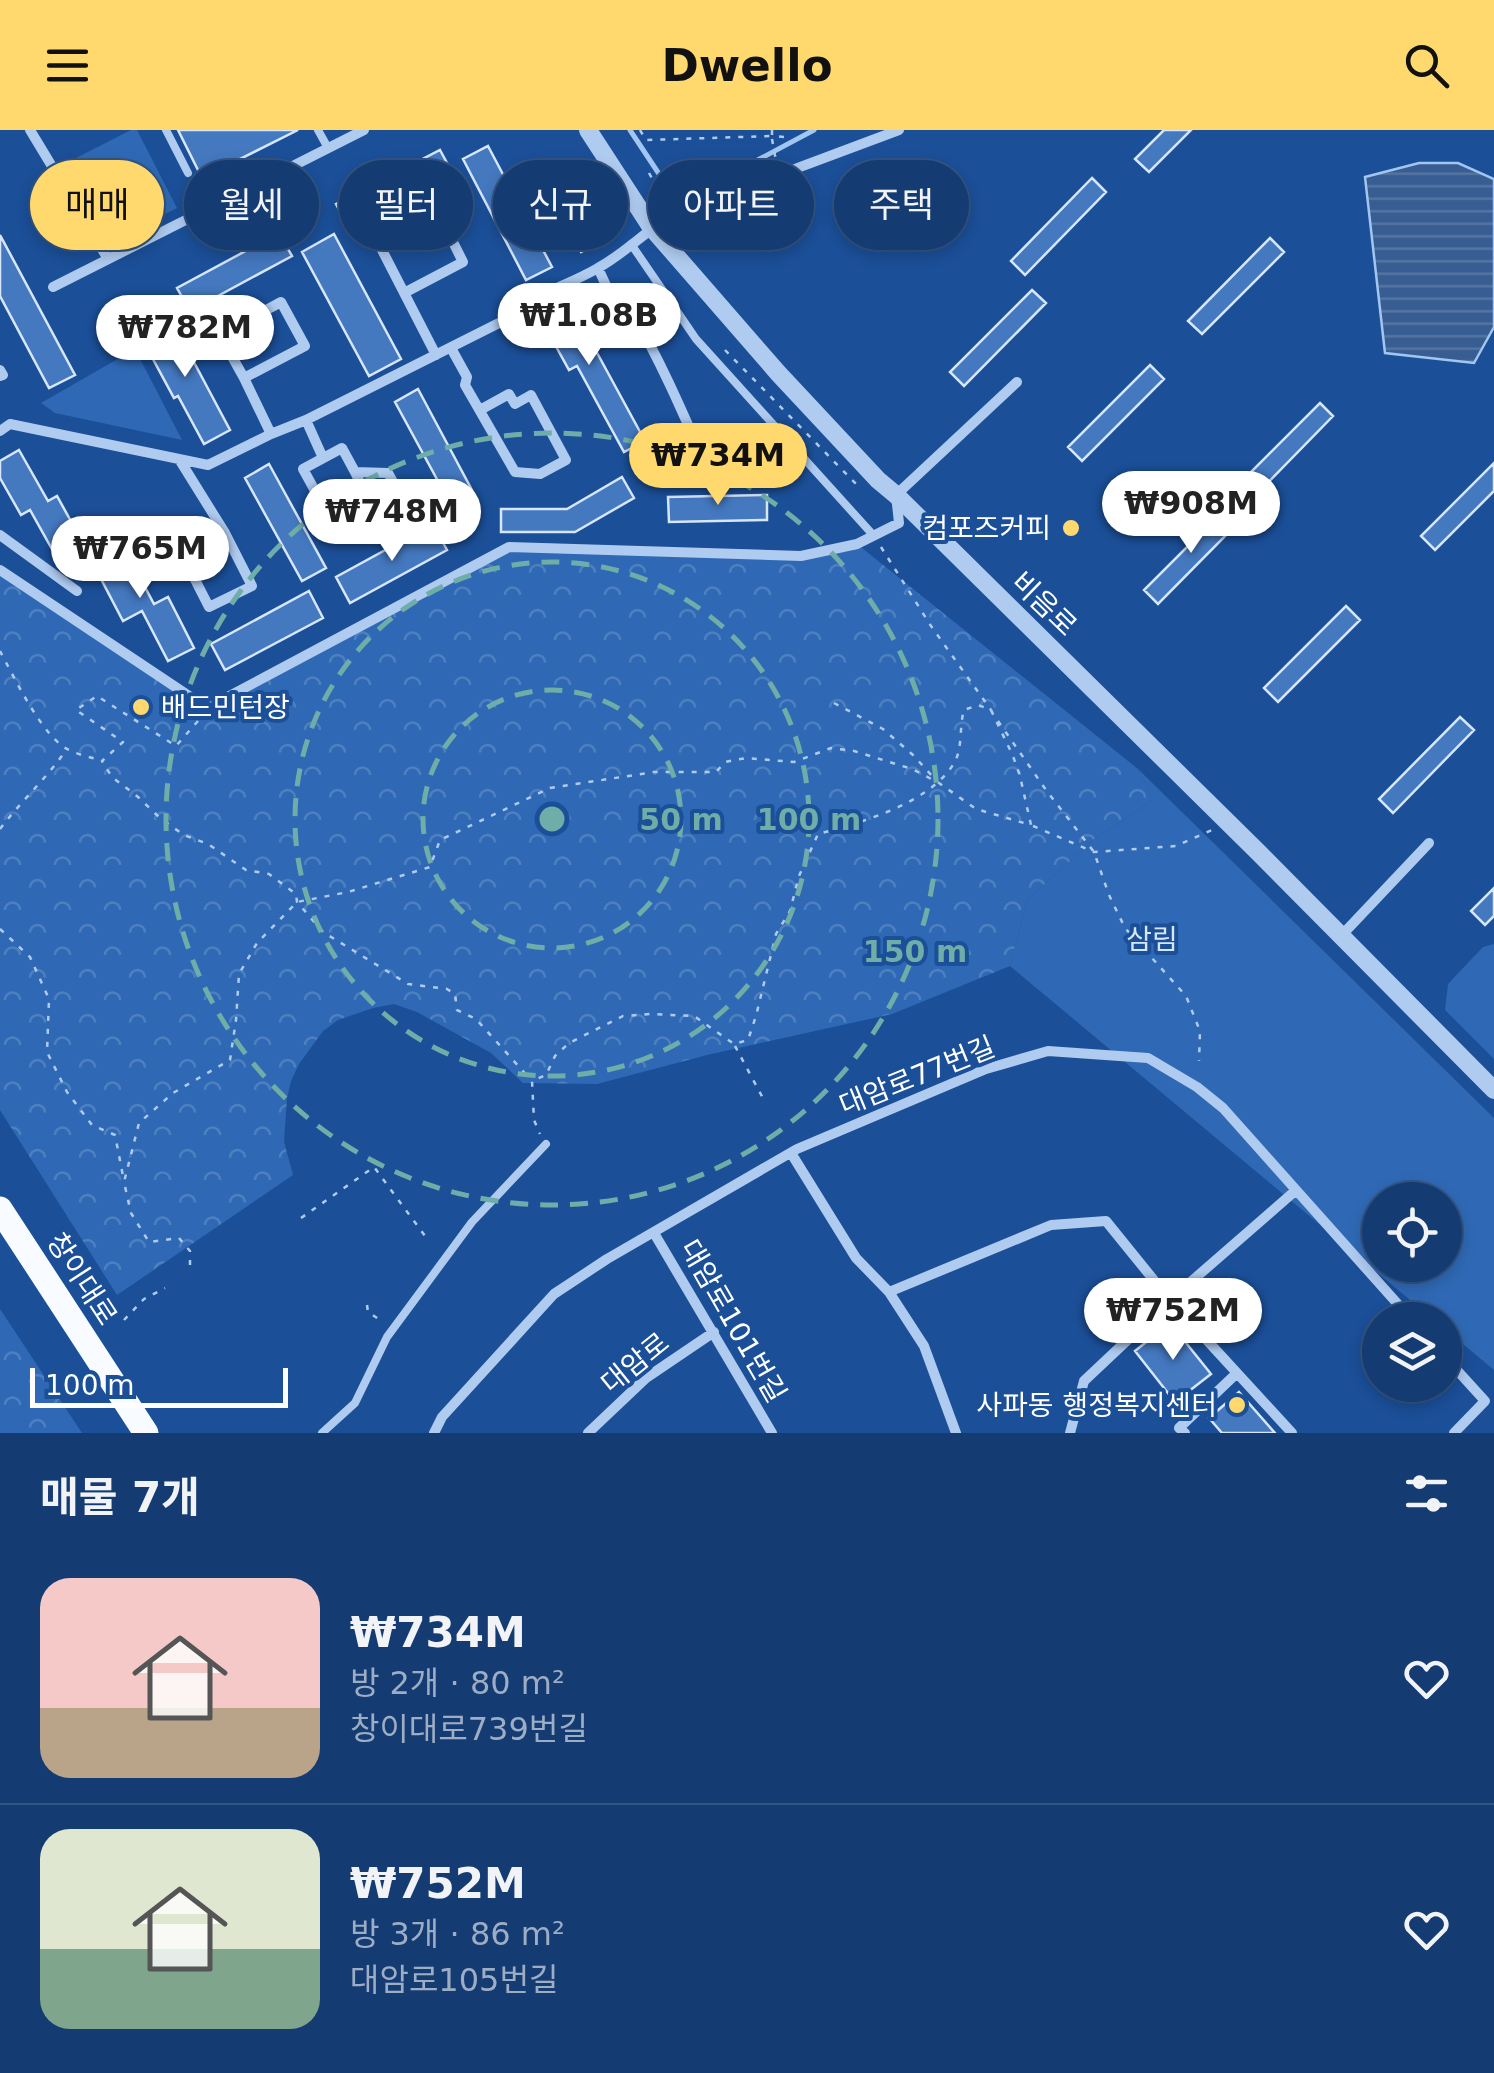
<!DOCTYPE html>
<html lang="ko">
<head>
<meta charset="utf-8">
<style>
  :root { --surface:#143b72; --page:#21467a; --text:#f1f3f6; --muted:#9dadc4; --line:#335584; --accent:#ffd86e }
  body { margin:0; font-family:"DejaVu Sans","Noto Sans KR",sans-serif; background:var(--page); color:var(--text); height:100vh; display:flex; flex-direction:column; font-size:38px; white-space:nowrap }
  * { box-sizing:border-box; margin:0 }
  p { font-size:32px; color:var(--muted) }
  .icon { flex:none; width:55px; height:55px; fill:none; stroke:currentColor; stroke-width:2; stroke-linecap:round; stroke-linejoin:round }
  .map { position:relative; height:1303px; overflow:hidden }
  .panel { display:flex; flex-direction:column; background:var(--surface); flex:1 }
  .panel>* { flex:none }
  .guide { position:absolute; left:30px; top:30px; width:1435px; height:90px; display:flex; gap:20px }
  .tools { position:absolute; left:1362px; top:1052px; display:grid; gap:20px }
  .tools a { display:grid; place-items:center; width:100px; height:100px; border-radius:50%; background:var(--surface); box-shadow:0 5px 15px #0003,0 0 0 2px var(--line); font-size:50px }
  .scale { position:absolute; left:30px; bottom:25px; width:258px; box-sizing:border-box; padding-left:10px; border:5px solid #fff; border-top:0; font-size:28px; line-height:35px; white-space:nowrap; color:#fff; -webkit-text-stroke:8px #1b4f98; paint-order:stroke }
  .price { position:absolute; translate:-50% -85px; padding:0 22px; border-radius:35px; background:#fff; color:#222; font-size:32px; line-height:65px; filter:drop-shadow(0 2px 5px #0008) }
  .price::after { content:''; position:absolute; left:50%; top:60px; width:30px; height:22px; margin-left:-15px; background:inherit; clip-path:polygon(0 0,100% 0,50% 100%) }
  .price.current { background:var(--accent); color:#111 }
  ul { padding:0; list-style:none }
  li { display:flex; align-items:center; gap:30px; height:250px; padding:0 40px }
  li+li { border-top:2px solid var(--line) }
  li span { display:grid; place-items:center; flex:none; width:280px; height:200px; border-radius:30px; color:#555 }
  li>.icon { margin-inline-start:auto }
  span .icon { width:120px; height:120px; fill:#fffc; stroke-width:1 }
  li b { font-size:42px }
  h2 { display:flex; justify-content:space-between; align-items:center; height:120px; padding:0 40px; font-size:42px }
  .pill { padding:0 35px; border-radius:45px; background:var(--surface); box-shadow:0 5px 15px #0003,0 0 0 2px var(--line); font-size:35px; line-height:90px }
  .pill.current { background:var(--accent); color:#111 }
  header { display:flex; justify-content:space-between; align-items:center; height:130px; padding:0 40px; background:var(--accent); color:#111; font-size:45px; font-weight:600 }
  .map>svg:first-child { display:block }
</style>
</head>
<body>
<header><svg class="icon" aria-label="menu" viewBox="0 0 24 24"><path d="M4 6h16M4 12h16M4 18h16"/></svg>Dwello<svg class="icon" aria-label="search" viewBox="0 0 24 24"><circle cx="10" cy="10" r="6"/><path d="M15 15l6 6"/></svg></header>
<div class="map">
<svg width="1494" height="1303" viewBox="0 0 1494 1303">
  <defs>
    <pattern id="forest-crowns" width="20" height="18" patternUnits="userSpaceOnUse" patternTransform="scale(2.5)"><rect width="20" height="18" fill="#2f69b5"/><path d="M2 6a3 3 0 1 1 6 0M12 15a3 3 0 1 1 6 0" fill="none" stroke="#4e80c0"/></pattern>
    <pattern id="water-rules" width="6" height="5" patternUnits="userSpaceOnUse" patternTransform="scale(2.5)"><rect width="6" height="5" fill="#375d92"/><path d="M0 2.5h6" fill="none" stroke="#5575a2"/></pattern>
  </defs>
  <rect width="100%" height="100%" fill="#1b4f98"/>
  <path fill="#2f69b5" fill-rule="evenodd" d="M131,0h6l40,78 -61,31 -42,-80z
    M135,219l47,91 -127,-27 -14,-10z
    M1138,639l356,349v252l-49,-41v-9h-11l-424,-354 17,-66 66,-60 60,-40zM1380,1070h65v65h-65z
    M1494,814v115l-49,-49 3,-26 35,-37z"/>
  <path fill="url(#forest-crowns)" d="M857,414l281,225 15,31 -60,40 -66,60 -17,66 -118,48 -185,41 -110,29 -74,-1 -32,-30 -74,-41 -23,-8 -21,4 -35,12 -15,11 -24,33 -8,17 -4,17 -3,44 9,33 -176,120 -117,-185v-540l207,138 302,-161 292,9z
    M0,1179l82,124h-82z"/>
  <path fill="url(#water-rules)" stroke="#a2c6f2" stroke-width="2.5" d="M1419,33h39l36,16v148l-20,36 -89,-10 -20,-176z"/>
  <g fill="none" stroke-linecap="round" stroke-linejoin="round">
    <path stroke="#a2c6f2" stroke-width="5" d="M630,0l35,53 89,-21 60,-32"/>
  </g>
  <path fill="#4478bf" stroke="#d6e6fb" stroke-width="2.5" d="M178,0h120l-96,48z
    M1164,0h27l-42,42 -14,-13z
    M488,16l64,121 -26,13 -63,-121z
    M440,20l13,24 -104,54 -13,-24z
    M563,36l40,74 -22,12 -40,-74z
    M1092,48l14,14 -81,83 -14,-14z
    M279,103l13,23 -102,55 -13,-23z
    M334,104l67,125 -32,17 -67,-124z
    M0,105l75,140 -26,13 -49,-92z
    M1270,108l14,14 -82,82 -14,-13z
    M1032,160l14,13 -82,83 -14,-14z
    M565,164l80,147 -21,11 -47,-86 -8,4 -33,-60z
    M171,189l59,111 -26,14 -26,-48 -4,2 -34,-63z
    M1150,235l14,14 -82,82 -14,-14z
    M418,259l55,103 -22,13 -56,-103z
    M1320,273l13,13 -81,83 -14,-14z
    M19,320l29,51 9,-5 26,47 -26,15 -27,-48 -9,5 -21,-37v-17z
    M1494,333v28l-59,59 -14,-14z
    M269,334l57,104 -24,13 -57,-103z
    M622,347l12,21 -59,34h-74v-23h66z
    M767,365v25l-98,2 -1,-25z
    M1226,378l13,14 -81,82 -14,-14z
    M433,394l14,26 -97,53 -14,-26z
    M121,412l33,62 14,-7 26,51 -26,13 -26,-50 -19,10 -33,-63z
    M309,461l14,27 -98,52 -14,-26z
    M1346,476l14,14 -82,82 -14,-14z
    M1460,587l14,13 -81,83 -14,-14z
    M1494,758v28l-9,9 -14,-14z
    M1170,1193l41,51 -36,28 -40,-51z
    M1239,1262l36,41h-53l-13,-15z"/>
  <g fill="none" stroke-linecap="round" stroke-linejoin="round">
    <path stroke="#afcbf0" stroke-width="2.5" stroke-dasharray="5 8" stroke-linecap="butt" d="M640,0l6,10 126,-4
      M772,0v6l12,1
      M772,9l4,22
      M649,43l10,18 16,8
      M725,220l134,137
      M881,417l50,79 60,84
      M0,521c14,26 43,87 69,99 10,5 21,7 31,10
      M834,573l49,26 30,26 21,23
      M198,591l-22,25 -79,-50 -21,14 47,32 -21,19 10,16 26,20 23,22 23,16 24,9 38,26 23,4 27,20 1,8 26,30 85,52 39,5 8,5 2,16 19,9 55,61
      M998,591l48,69 48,62 15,43 16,33 61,68 14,35 -1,30
      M1033,696l61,26 82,-6 36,-16
      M0,699c21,-28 47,-51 66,-79
      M0,799l30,28 19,42 -2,53 20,40 25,33 23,10 9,46
      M735,916l30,56
      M301,1088l73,-51 54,73
      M190,1135v-14l-11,-13 -30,4 -18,-29 -7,-31 15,-59 34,-30 57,-33 6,-40 3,-46 18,-31 40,-41 51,-10 82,-25 10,-27 110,-52 104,-16h62l9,-10 21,-4 48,4 37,-14 23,3 58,18 27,14 37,26 55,16 -11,-49 -7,-20 -22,-46 -13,-5 -14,5c-5,16 -1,39 -10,53 -23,40 -94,60 -136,71l-19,42 -9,35 -14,23 -20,82 -8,24 -14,4 -40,-28 -43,-2 -28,2 -54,27 -14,13 -9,19 -14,6 2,39 6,14
      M367,1175l1,7 15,10
      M124,1190l20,-21 21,-11"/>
    <path stroke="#afcbf0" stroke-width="8" d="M166,0l22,43
      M318,0l10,18
      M631,114l65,95 178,197
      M322,1303l33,-30 32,-66 85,-115 74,-78"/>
    <path stroke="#afcbf0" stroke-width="10" d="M30,0l78,129
      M598,138l24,52 11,-6c28,48 49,97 71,147h34l-14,-25 -32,-3
      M53,157l311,-157
      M404,163l59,-31 -22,-44 -60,30 55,107
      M281,172l24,44 -61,32 -24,-43z
      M451,218l16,29 -2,8 50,87 25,2 26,-14 -35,-65 -16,9 -6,-10 -29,16
      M0,240l3,5 -3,1
      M244,248l27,56
      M306,290l17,38
      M0,301l10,-7 198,41 63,-31 35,-14 195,-98c26,-26 65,-35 97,-54 29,-16 50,-40 79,-55l222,-83
      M342,318l13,24 33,1 16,29 -64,34 -37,-67z
      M179,329l46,74 27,53 -43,21 -27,-53 43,-21
      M355,342l21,44
      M0,405l77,56
      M0,440l207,138 302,-161 292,9 56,-12 42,-21 -3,-28 121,-113
      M1341,806l88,-93
      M791,1023l65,105 33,34 35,54 32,87
      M654,1103l118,200
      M889,1162l162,-67 55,-4 64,79 122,133
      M1445,1227l40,44 -31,32
      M434,1303l8,-16 112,-123 53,-35 190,-110 189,-80 62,-18 100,7 49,29 26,21 189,212
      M588,1303l58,-55 68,-46
      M1070,1303l14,-52 86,-81 125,-109
      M1185,1303l-6,-5 58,-55"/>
    <path stroke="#afcbf0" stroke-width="18" d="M588,0l63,97 127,146 100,107 18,15 362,357 236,238"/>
    <path stroke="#f8fbff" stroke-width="25" d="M0,1079l146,224"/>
  </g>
  <g fill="none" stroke="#6fada8" stroke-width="5" stroke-dasharray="18 12">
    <circle cx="552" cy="689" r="129"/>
    <circle cx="552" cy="689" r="257"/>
    <circle cx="552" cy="689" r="386"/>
  </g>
  <g fill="#ffd86e" stroke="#1b4f98" stroke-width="4">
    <circle cx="1071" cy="398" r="10"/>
    <circle cx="141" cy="577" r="10"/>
    <circle cx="1237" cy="1275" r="10"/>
  </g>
  <g text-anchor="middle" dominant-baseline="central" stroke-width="8" stroke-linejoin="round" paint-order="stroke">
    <g font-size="28" fill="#fff" stroke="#1b4f98" text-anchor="end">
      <text x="1051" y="398">컴포즈커피</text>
      <text x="161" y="577" text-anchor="start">배드민턴장</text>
      <text x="1217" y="1275">사파동 행정복지센터</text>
    </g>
    <g font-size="28" fill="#fff" stroke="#1b4f98">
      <text transform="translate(1044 474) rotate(44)">비음로</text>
      <text transform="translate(917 946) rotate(-22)">대암로77번길</text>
      <text transform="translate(82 1149) rotate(57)">창이대로</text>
      <text transform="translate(733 1191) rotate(60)">대암로101번길</text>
      <text transform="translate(635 1233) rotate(-39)">대암로</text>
    </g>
    <g font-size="28" fill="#d6e6fb" stroke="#1b4f98">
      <text x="1152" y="809">삼림</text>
    </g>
  </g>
  <circle cx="552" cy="689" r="15" fill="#6fada8" stroke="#1b4f98" stroke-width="5"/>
  <g font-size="30" text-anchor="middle" font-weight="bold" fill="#6fada8" stroke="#1b4f98" stroke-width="8" stroke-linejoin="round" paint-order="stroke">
    <text x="681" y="700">50 m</text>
    <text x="809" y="700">100 m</text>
    <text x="915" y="832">150 m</text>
  </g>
</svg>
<div class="tools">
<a><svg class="icon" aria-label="locate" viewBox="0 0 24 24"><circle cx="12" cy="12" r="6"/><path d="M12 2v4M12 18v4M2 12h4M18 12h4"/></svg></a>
<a><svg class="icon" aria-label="layers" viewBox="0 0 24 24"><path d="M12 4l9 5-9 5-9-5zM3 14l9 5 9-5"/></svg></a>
</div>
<div class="scale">100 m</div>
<b class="price" style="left:589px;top:238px">₩1.08B</b>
<b class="price" style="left:185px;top:250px">₩782M</b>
<b class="price current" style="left:718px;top:378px">₩734M</b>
<b class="price" style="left:1191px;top:426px">₩908M</b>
<b class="price" style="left:392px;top:434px">₩748M</b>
<b class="price" style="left:140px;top:471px">₩765M</b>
<b class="price" style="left:1173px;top:1233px">₩752M</b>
<div class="guide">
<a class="pill current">매매</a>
<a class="pill">월세</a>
<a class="pill">필터</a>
<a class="pill">신규</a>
<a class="pill">아파트</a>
<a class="pill">주택</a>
</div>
</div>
<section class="panel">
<h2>매물 7개<svg class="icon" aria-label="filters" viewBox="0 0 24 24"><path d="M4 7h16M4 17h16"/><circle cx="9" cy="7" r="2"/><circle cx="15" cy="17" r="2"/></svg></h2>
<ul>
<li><span style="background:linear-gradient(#f6c9c9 65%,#b9a48a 0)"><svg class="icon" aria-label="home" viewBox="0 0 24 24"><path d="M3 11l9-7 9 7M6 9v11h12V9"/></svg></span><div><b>₩734M</b><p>방 2개 · 80 m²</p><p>창이대로739번길</p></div><svg class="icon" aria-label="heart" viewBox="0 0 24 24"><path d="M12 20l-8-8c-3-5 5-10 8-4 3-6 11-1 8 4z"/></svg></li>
<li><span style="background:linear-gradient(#dfe7d0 60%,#7fa58c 0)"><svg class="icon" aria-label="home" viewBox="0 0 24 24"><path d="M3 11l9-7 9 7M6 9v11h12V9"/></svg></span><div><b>₩752M</b><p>방 3개 · 86 m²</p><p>대암로105번길</p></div><svg class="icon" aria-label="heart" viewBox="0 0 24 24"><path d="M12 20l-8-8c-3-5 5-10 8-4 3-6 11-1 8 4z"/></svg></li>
</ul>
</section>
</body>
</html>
